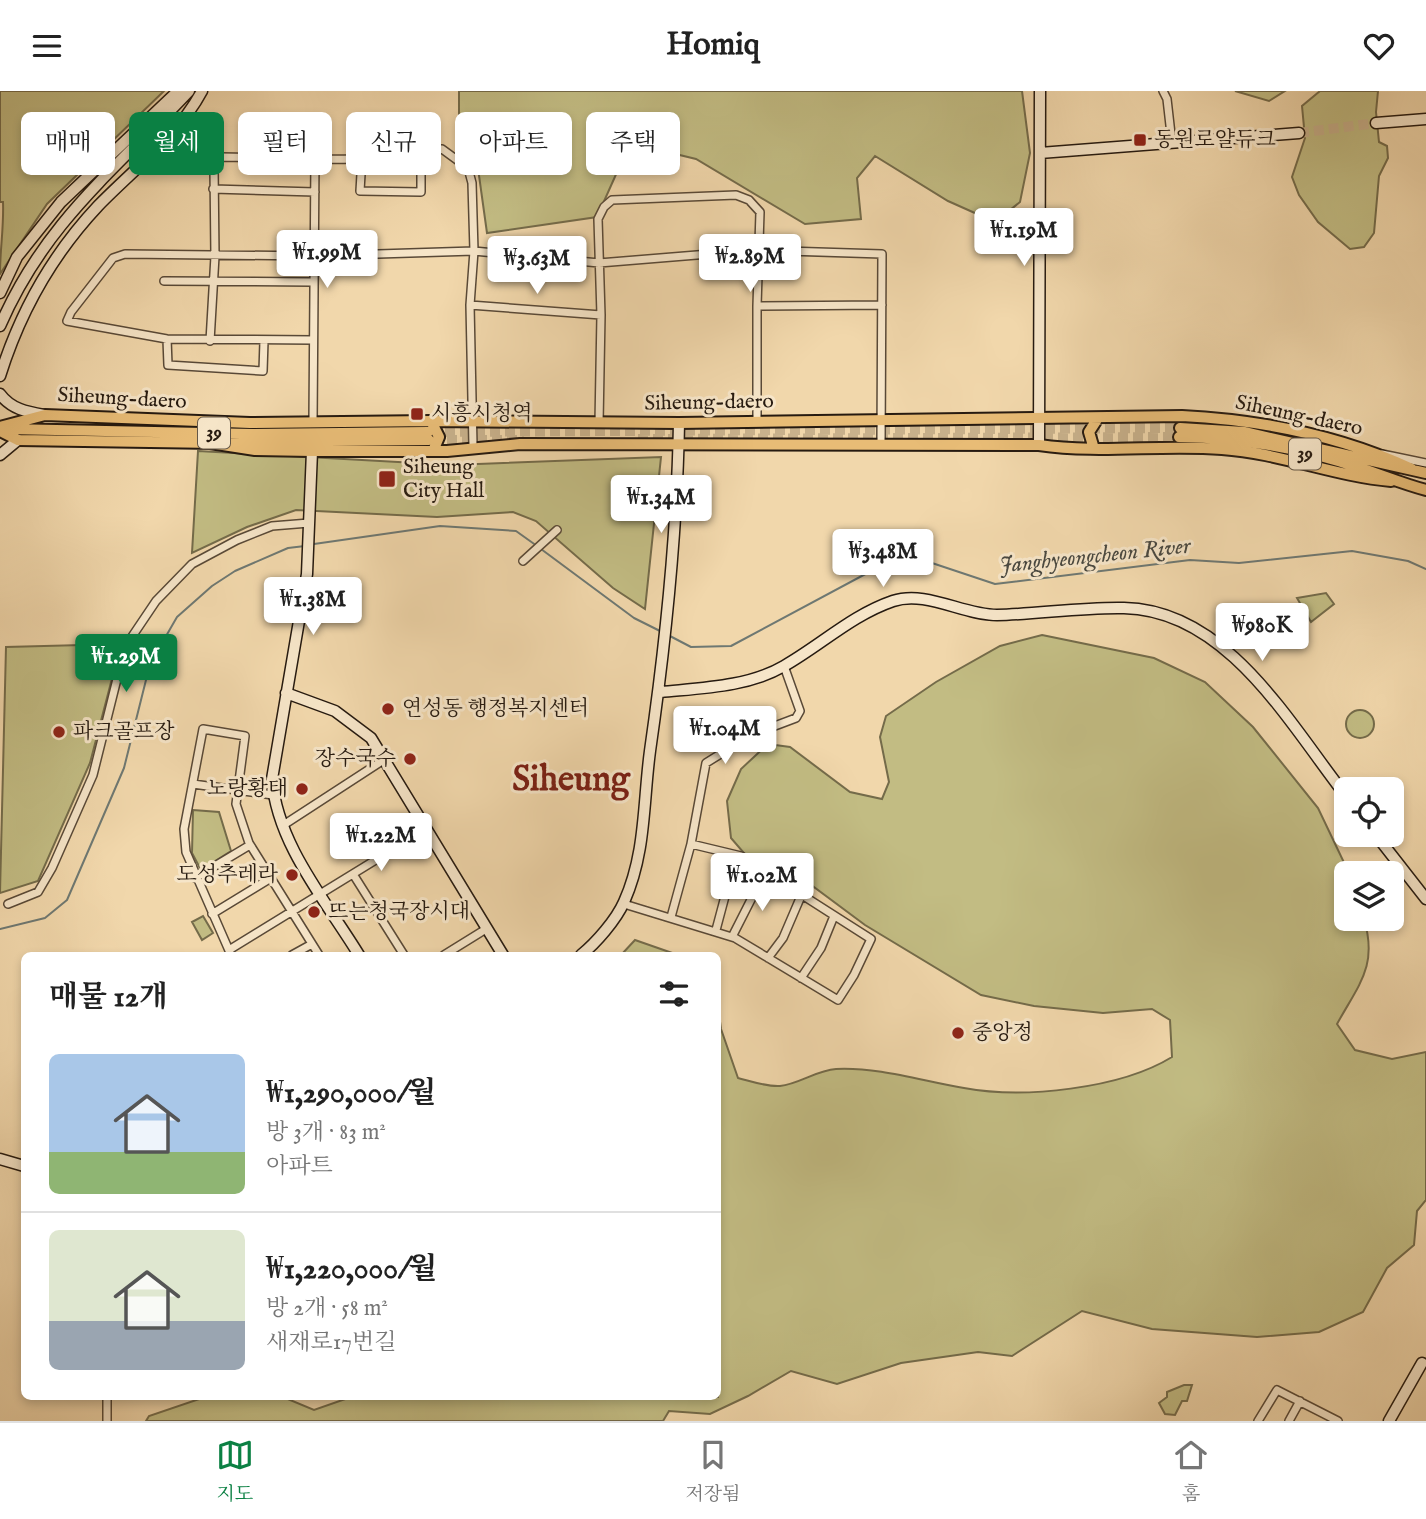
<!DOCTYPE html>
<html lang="ko">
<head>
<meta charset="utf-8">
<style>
  :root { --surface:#fff; --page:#f2f2f2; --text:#222; --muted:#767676; --line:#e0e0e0; --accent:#0b8043 }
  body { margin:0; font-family:"IM FELL English","Noto Serif KR",serif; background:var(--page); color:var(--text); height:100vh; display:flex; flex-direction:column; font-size:26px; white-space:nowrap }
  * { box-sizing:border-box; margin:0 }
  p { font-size:23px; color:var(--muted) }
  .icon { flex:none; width:38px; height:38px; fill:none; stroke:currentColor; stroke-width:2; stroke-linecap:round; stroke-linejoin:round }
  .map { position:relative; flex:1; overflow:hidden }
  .sheet { position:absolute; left:21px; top:861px; width:700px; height:448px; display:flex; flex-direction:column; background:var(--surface); border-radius:10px; box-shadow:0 4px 10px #0003 }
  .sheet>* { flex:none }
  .guide { position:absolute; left:21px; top:21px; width:700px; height:63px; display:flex; gap:14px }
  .controls { position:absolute; left:1334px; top:686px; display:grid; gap:14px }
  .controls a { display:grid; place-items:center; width:70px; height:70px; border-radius:10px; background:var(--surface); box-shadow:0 4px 10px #0003; font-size:35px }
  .price { position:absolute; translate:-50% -60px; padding:0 16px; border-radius:7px; background:#fff; color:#222; font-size:23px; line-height:46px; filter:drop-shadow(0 2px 4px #0008) }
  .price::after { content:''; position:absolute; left:50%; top:42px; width:21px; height:16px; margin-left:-10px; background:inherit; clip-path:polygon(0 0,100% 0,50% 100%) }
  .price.on { background:var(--accent); color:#fff }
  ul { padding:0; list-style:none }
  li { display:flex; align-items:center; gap:21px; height:175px; padding:0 28px }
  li+li { border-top:2px solid var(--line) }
  li span { display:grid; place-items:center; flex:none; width:196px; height:140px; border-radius:10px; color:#555 }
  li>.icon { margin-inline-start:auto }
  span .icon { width:84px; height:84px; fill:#fffc; stroke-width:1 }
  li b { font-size:30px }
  h2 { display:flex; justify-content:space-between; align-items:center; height:84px; padding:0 28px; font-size:30px }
  .chip { padding:0 24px; border-radius:10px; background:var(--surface); box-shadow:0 4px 10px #0003; font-size:24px; line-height:63px }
  .chip.on { background:var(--accent); color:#fff }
  header { display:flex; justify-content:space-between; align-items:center; height:91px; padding:0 28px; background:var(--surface); font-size:32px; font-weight:700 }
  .dock { display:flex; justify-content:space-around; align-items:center; height:98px; border-top:2px solid var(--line); background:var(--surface); font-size:19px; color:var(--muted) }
  .dock a { display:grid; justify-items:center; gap:4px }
  .dock .on { color:var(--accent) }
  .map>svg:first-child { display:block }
</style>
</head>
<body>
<header><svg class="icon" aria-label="menu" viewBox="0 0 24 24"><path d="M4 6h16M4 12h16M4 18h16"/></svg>Homiq<svg class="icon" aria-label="heart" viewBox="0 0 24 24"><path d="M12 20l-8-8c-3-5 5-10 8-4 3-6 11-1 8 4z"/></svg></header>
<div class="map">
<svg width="1426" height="1330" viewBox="0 0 1426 1330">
  <rect width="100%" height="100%" fill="#f1d7ab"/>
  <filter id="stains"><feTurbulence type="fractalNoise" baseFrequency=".00286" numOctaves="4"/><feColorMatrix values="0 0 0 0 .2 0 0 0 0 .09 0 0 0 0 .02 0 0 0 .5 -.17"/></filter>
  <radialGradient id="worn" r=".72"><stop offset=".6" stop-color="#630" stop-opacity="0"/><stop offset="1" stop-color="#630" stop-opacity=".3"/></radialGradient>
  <path fill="#c2bc83" stroke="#746b4a" stroke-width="2" d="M0,0h164l-117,113 -47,70c0,-25 4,-47 3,-72h-3z
    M459,0h563l8,62 -10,49 -25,20 -47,-21 -73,-45 -18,22 4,41 -56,5 -109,-65 -66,-16 -33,74 -110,16 -10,-72 -18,-17z
    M1235,0h50l-16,10z
    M1320,0h58l-2,21 3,30 8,4 1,12 -9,18 -5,57 -10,14 -14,2 -32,-27 -19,-27 -7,-18 13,-39 -3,-32z
    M198,360l254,14 209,-8 -16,152 -32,-21 -77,-67 -23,-9 -76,5 -141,-7 -49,17 -55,26z
    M1326,502l8,11 -23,18 -14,-24z
    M1042,544l112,23 51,24 48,45 65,81 31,65h-3v46h18c14,47 -5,65 -27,105l18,26 37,9 34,-7v148l-9,11 -3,34 -27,23 -24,44 -44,20 -62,5 -105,-8 -70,-18 -70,45 -34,-4 -77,11 -64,21 -46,-13 -43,25 -38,18 -41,-3 -6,10h-517l3,-5 56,-19h78l31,13 37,-13h367v-390l3,22 17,49c12,3 29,9 42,8 19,-2 37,-16 56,-17 43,-2 86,12 128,19 59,11 156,1 208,-31l-2,-37 -18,-11 -49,4 -69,-7 -53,-11 -116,-70 -66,-49 -50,-17 -18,-21 -4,-37 14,-32 27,-25 22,3 60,45 32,7 7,-17 -9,-45 6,-21 50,-34 64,-36z
    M121,553l-31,119 -52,118 -38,12 6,-246z
    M1346 633a14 14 0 1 1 28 0a14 14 0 1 1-28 0Z
    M193,719l26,2 12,39 -30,19 -9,-17z
    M203,825l10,17 -11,7 -10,-18z
    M635,849l43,15h-57z
    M1184,1294h8l-5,16h-5l-7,14 -10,-1 -6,-11 8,-6v-5z"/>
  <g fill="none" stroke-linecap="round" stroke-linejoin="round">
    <path stroke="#6e7872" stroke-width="2" d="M314,453l126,-18 76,5 21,15
      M541,458l93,69 26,13
      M668,544l23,12 40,-1 155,-83h46l63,21 195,-24 49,3 113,-12 56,10 18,8
      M0,838l45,-11 22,-18 57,-132 26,-104 27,-47 35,-31 23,-15 53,-23 17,-2"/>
    <path stroke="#c8b18c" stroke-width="10" stroke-dasharray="10 5" stroke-linecap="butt" d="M1299,42l77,-10"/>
    <path stroke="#c8b18c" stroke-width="10" stroke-dasharray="10 5" stroke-linecap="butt" d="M430,341l750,-4
      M638,348l541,-2
      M432,349h92"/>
    <g stroke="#594937" stroke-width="10">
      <path id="street" d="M1163,0l4,8 5,44
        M362,66l-2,34 61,1v-38
        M213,98l102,3
        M164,190l149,1
        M470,214l131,10
        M167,248l1,26 95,6 1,-30
        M313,249l-146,-1 -100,-18 4,-9 42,-54 12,-4 189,2 160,-5 125,12 159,-13 124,4 -1,190
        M210,250l5,-85 -1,-88 7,-11c72,1 150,8 221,-8l26,19 4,15 2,68 -4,54 3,141
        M313,331l2,-264
        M757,331v-116l125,-1
        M599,332l2,-108 -3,-96 6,-12 8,-7 124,-5 13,5 11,12 -3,94
        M1382,363l44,9
        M523,470l34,-31
        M193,693l80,11
        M282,735l103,-67
        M353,783l51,81
        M195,787l55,-33
        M8,813l30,-12 14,-24 41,-93 32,-128 31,-46 36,-37 45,-24 35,-14 37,-3
        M624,813l111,34 103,62 16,-25 17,-36 -130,-83 -50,-12
        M212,823l59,-36
        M671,826l20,-73 15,-81 45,-28 45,-17 4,-7 -16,-45
        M716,839l20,-75
        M732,846l32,-63
        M229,859l197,-121
        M231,864l-45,-103 -2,-23 19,-100 42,7 -9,68 13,39 70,112
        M292,864l20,-11
        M444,864l42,-26
        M768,867l15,-20 18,-42
        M801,887l20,-30 13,-32
        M107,1330v-24
        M1258,1330l19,-31 61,31
        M1289,1330l11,-20"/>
    </g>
    <g stroke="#261a10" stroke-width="13">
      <path id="secondary" d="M1376,32l50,-4
        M1040,62l259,-20
        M0,202l17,-36 44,-55 117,-111
        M0,235c45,-104 115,-156 189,-235
        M0,285c20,-64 52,-121 98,-170 36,-37 80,-70 104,-115
        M0,303c11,15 27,18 44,21
        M1039,354l1,-354
        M312,360l-5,123 -35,205c5,65 54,122 87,176
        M0,364l18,-15
        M661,601c40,-4 87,-5 123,-26 37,-21 68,-51 109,-65 33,-11 70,14 104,14 42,-1 85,-8 127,-7 103,2 165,115 222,188
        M286,602l49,18 36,27 132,217
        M1376,744l50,64
        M581,864c15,-12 35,-35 43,-53 22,-49 19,-99 26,-151 16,-111 27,-215 29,-328
        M0,1068l24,7
        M1389,1330l33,-58"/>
    </g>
    <g stroke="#261a10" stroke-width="14">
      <path id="primary" d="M431,330l8,16 -6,14
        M0,336l45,-12 205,8 181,-2 248,2 503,-7c79,4 157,19 230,53
        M1180,337l64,4 182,41
        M7,338l246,5 175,-2
        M0,340l18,9 198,3
        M1179,346c60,1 124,11 181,31 22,7 43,16 66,22
        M232,351l197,-2
        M210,352l45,7 57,1h135l73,-7 519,1c61,9 122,-1 183,4 58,4 112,27 169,32
        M1094,358l-5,-17 9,-14"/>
    </g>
    <use href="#street" stroke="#f6e5c8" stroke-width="7"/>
    <use href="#secondary" stroke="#f6e5c8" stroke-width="10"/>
    <use href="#primary" stroke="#e8bc76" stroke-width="10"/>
  </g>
  <g fill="#8f2418" stroke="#f6e5c8" stroke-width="2.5">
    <rect x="1133" y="42" width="14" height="14" rx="3.5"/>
    <rect x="410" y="316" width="14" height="14" rx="3.5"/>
    <rect x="378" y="379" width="18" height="18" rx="3.5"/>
    <circle cx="388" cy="618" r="7"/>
    <circle cx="59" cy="641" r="7"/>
    <circle cx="410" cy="668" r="7"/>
    <circle cx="302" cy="698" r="7"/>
    <circle cx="292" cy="784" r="7"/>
    <circle cx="314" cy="821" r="7"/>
    <circle cx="958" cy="942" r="7"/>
  </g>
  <g text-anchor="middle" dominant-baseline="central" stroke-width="6" stroke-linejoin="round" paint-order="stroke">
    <g fill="#f6e5c8" stroke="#645747" stroke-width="2">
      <rect x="198" y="326.5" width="32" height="31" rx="5"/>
      <rect x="1289" y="347.5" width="32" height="31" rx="5"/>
    </g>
    <g font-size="19" font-weight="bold" fill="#261a10">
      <text x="214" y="342">39</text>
      <text x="1305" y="363">39</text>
    </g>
    <g font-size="21" fill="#261a10" stroke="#f6e5c8" text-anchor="start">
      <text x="1154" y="49">동원로얄듀크</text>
      <text x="431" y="323">시흥시청역</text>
      <text x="403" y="376">Siheung<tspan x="403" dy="24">City Hall</tspan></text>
      <text x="402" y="618">연성동 행정복지센터</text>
      <text x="73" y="641">파크골프장</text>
      <text x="396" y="668" text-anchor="end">장수국수</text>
      <text x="288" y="698" text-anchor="end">노랑황태</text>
      <text x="278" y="784" text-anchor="end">도성추레라</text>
      <text x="328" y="821">뜨는청국장시대</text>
      <text x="972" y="942">중앙정</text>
    </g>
    <g font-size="21" fill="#261a10" stroke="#f6e5c8">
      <text transform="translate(122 308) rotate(3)">Siheung-daero</text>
      <text transform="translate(709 312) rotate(-1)">Siheung-daero</text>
      <text transform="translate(1299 325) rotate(12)">Siheung-daero</text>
    </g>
    <g font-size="23" font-style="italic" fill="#4a4941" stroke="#f6e5c8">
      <text transform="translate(1095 465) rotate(-6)">Janghyeongcheon River</text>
    </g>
    <g font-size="35" font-weight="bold" fill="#7a1f14" stroke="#f6e5c8">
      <text x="571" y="689">Siheung</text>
    </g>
  </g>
  <rect width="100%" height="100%" filter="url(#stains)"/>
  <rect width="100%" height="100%" fill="url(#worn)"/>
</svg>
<div class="controls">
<a><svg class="icon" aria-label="locate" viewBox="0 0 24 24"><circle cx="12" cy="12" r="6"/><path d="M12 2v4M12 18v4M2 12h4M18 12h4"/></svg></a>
<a><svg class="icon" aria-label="layers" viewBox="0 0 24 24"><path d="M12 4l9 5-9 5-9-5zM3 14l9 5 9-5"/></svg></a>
</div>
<b class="price" style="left:1024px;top:177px">₩1.19M</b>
<b class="price" style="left:327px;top:199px">₩1.99M</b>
<b class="price" style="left:750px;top:203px">₩2.89M</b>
<b class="price" style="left:537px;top:205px">₩3.63M</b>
<b class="price" style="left:661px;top:444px">₩1.34M</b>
<b class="price" style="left:883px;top:498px">₩3.48M</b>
<b class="price" style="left:313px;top:546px">₩1.38M</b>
<b class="price" style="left:1262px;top:572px">₩980K</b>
<b class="price on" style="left:126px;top:603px">₩1.29M</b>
<b class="price" style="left:725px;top:675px">₩1.04M</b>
<b class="price" style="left:381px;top:782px">₩1.22M</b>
<b class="price" style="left:762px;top:822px">₩1.02M</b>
<div class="guide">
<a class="chip">매매</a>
<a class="chip on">월세</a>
<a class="chip">필터</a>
<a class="chip">신규</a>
<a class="chip">아파트</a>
<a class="chip">주택</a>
</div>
<section class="sheet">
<h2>매물 12개<svg class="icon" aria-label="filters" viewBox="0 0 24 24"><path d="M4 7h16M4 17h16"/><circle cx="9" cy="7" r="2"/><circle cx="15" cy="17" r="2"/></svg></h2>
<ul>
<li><span style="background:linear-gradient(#a9c7e8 70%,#8fb573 0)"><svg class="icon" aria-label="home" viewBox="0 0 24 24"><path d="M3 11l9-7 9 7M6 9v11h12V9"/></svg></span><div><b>₩1,290,000/월</b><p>방 3개 · 83 m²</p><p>아파트</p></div></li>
<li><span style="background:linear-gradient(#dfe7d0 65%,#9aa5b1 0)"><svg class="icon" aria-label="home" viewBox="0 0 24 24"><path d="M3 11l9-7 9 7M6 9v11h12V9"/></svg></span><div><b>₩1,220,000/월</b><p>방 2개 · 58 m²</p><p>새재로17번길</p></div></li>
</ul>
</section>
</div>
<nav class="dock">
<a class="on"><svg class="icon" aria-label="map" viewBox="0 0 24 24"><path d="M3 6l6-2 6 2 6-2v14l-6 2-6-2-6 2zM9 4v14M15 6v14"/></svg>지도</a>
<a><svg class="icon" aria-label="saved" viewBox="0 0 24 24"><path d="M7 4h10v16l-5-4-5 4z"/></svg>저장됨</a>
<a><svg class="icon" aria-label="home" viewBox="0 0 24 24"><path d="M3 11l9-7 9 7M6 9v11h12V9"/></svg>홈</a>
</nav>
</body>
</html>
